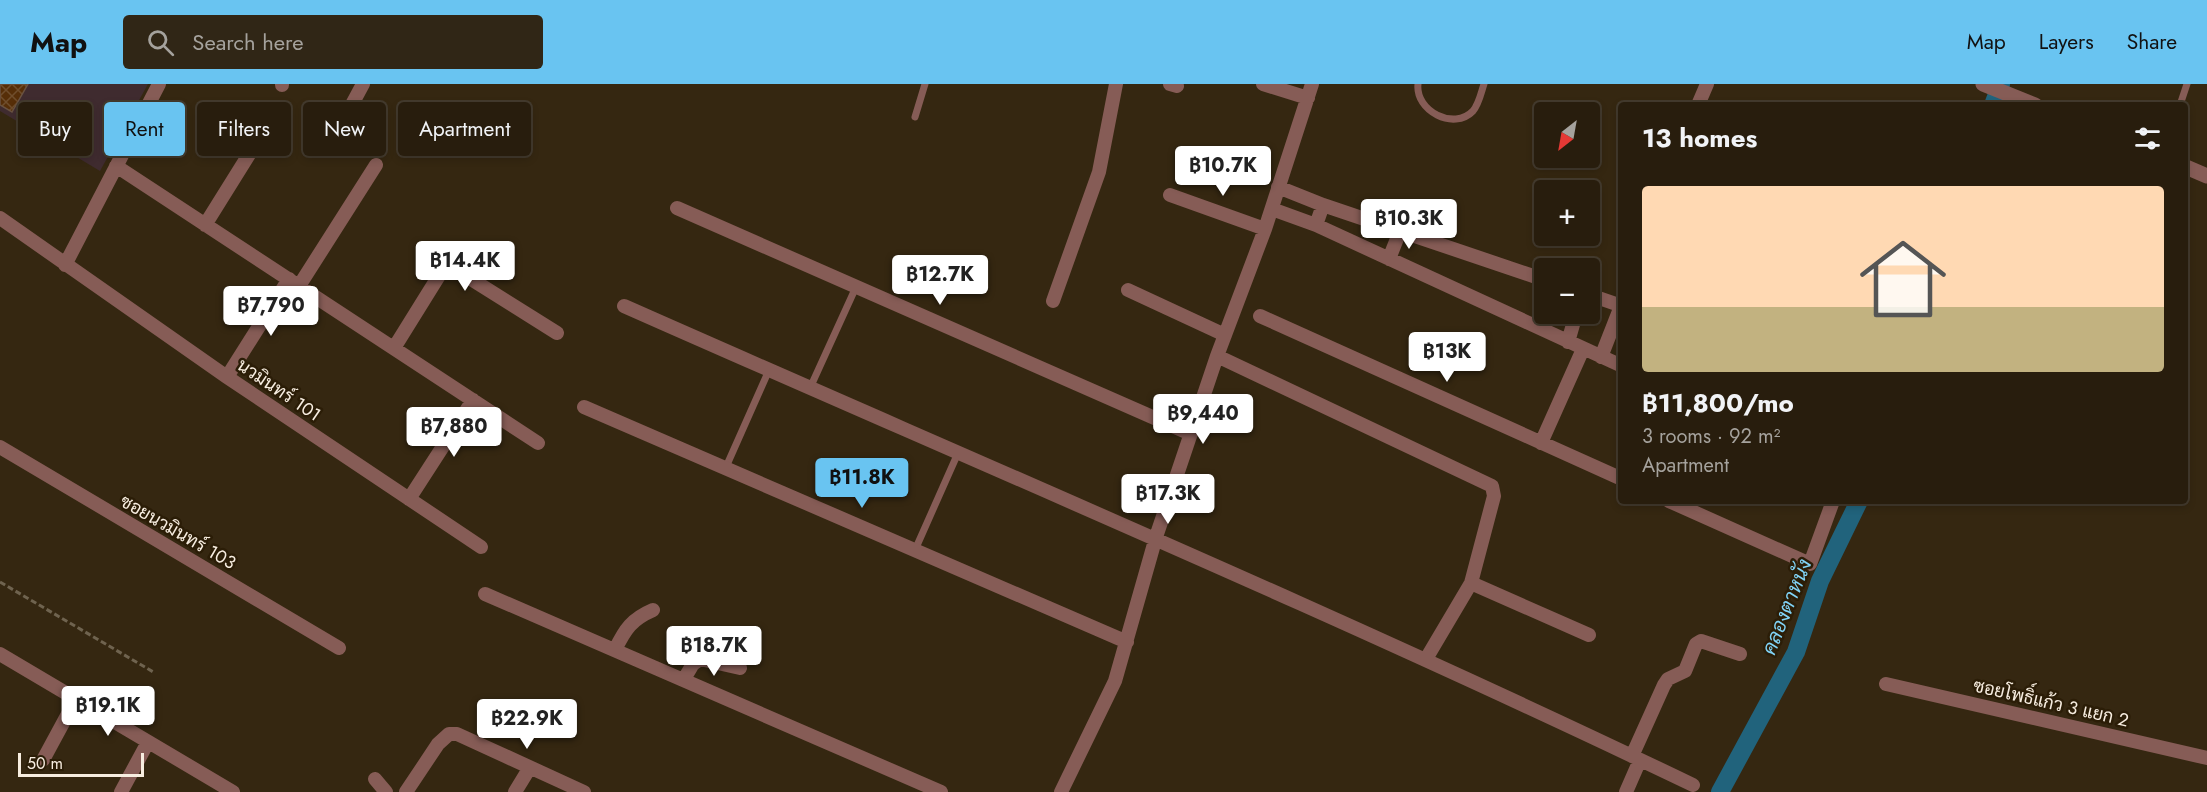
<!DOCTYPE html>
<html lang="en">
<head>
<meta charset="utf-8">
<style>
  :root { --surface:#281d0d; --page:#302616; --text:#f1f3f6; --muted:#a5a29d; --line:#443b2e; --accent:#69c4f1 }
  body { margin:0; font-family:Jost,Sarabun,sans-serif; background:var(--page); color:var(--text); height:100vh; display:flex; flex-direction:column; font-size:22px; white-space:nowrap }
  * { box-sizing:border-box; margin:0 }
  p { font-size:20px; color:var(--muted) }
  .icon { flex:none; width:33px; height:33px; fill:none; stroke:currentColor; stroke-width:2; stroke-linecap:round; stroke-linejoin:round }
  .map { position:relative; flex:1; overflow:hidden }
  .side { position:absolute; left:1618px; top:18px; width:570px; height:402px; display:flex; flex-direction:column; background:var(--surface); border-radius:6px; box-shadow:0 3px 9px #0003,0 0 0 2px var(--line) }
  .side>* { flex:none }
  .guide { position:absolute; left:18px; top:18px; width:570px; height:54px; display:flex; gap:12px }
  .needle { width:39px; rotate:211deg }
  .fabs { position:absolute; left:1534px; top:18px; display:grid; gap:12px }
  .fabs a { display:grid; place-items:center; width:66px; height:66px; border-radius:6px; background:var(--surface); box-shadow:0 3px 9px #0003,0 0 0 2px var(--line); font-size:30px }
  .scale { position:absolute; left:18px; bottom:15px; width:126px; box-sizing:border-box; padding-left:6px; border:3px solid #f7ede0; border-top:0; font-size:16px; line-height:21px; white-space:nowrap; color:#f7ede0; -webkit-text-stroke:4px #2b1d07; paint-order:stroke }
  .price { position:absolute; translate:-50% -51px; padding:0 14px; border-radius:6px; background:#fff; color:#222; font-size:20px; line-height:39px; filter:drop-shadow(0 2px 3px #0008) }
  .price::after { content:''; position:absolute; left:50%; top:36px; width:18px; height:14px; margin-left:-9px; background:inherit; clip-path:polygon(0 0,100% 0,50% 100%) }
  .price.current { background:var(--accent); color:#111 }
  ul { padding:0; list-style:none }
  li { display:grid; align-content:center; gap:12px; height:318px; padding:0 24px }
  li+li { border-top:2px solid var(--line) }
  li span { display:grid; place-items:center; height:186px; border-radius:6px; color:#555 }
  li>.icon { margin-inline-start:auto }
  span .icon { width:108px; height:108px; fill:#fffc; stroke-width:1 }
  li b { font-size:26px }
  h2 { display:flex; justify-content:space-between; align-items:center; height:72px; padding:0 24px; font-size:26px }
  .tag { padding:0 21px; border-radius:6px; background:var(--surface); box-shadow:0 3px 9px #0003,0 0 0 2px var(--line); font-size:21px; line-height:54px }
  .tag.current { background:var(--accent); color:#111 }
  header { display:flex; align-items:center; gap:36px; box-sizing:border-box; height:84px; padding:0 30px; background:var(--accent); color:#111 }
  header strong { font-size:28px }
  nav { display:flex; gap:33px; margin-inline-start:auto; font-size:21px }
  .search { width:420px; height:54px; background:var(--page); display:flex; align-items:center; gap:15px; box-sizing:border-box; padding:0 21px; border-radius:6px; color:var(--muted); font-size:22px }
  .map>svg:first-child { display:block }
</style>
</head>
<body>
<header>
<strong>Map</strong>
<div class="search"><svg class="icon" aria-label="search" viewBox="0 0 24 24"><circle cx="10" cy="10" r="6"/><path d="M15 15l6 6"/></svg>Search here</div>
<nav><a>Map</a><a>Layers</a><a>Share</a></nav>
</header>
<div class="map">
<svg width="2207" height="708" viewBox="0 0 2207 708">
  <defs>
    <pattern id="building-cross-hatch" width="8" height="8" patternUnits="userSpaceOnUse" patternTransform="scale(1.5)"><rect width="8" height="8" fill="#562e08"/><path d="M0 0l8 8M0 8l8-8" fill="none" stroke="#6f4d2c"/></pattern>
  </defs>
  <rect width="100%" height="100%" fill="#352711"/>
  <path fill="#3f2b2f" d="M0,0h148l-48,87 -100,-60z"/>
  <g fill="none" stroke-linecap="round" stroke-linejoin="round">
    <path stroke="#21637c" stroke-width="18" d="M1993,21l8,-21
      M1720,708l76,-140 24,-71 39,-80"/>
  </g>
  <path fill="url(#building-cross-hatch)" stroke="#695241" stroke-width="1.5" d="M0,0h28l-16,28 -12,-7z"/>
  <g fill="none" stroke-linecap="round" stroke-linejoin="round">
    <path stroke="#6f634f" stroke-width="3" stroke-dasharray="6 3" stroke-linecap="butt" d="M0,498l155,91"/>
    <path stroke="#865c56" stroke-width="7" d="M1418,0c-3,27 36,47 55,27 6,-7 8,-18 11,-27
      M2180,21l7,-21
      M915,33l10,-33
      M810,304l46,-101
      M726,383l43,-97
      M915,466l43,-97"/>
    <path stroke="#865c56" stroke-width="14" d="M1170,0l7,2
      M1263,0l45,14
      M282,1v-1
      M1698,21l9,-21
      M349,26l14,-26
      M116,82l422,277
      M1278,103l45,18
      M1170,111l95,34
      M677,124l514,226
      M1272,125l44,16 306,141
      M0,134l227,159 254,170
      M205,141l73,-117
      M1316,141l7,-20 222,75
      M1389,175l11,-28
      M65,181l94,-181
      M299,202l77,-121
      M1128,206l97,45
      M1590,211l32,11
      M1053,217l46,-129 17,-88
      M624,222c357,158 717,310 1069,479
      M1260,232l362,163
      M1568,258l8,-28
      M394,264l46,-74 12,-7 105,66
      M1217,272l275,130 2,10 -23,87 118,52
      M1601,273l20,-51
      M227,293l62,-98
      M584,323l543,235
      M1541,359l42,-94
      M0,363l339,201
      M409,415l64,-99
      M1669,417l141,63 23,-63
      M485,510l456,198
      M615,566c10,-21 17,-31 38,-40
      M0,570l233,138
      M1426,575l45,-76
      M684,595l9,-15 7,-5 40,9
      M1886,600l321,74
      M1632,672l32,-71 4,-6 17,-8 11,-27 5,-3 39,13
      M43,676l33,-61
      M375,695l11,13
      M121,708l27,-50
      M406,708l32,-48 11,-10h8l127,58
      M515,708l14,-23
      M1061,708l54,-111 41,-144 61,-181 48,-127 47,-145
      M1626,708l14,-32"/>
    <path stroke="#865c56" stroke-width="15" d="M1983,0l52,21
      M2186,83l21,9"/>
  </g>
  <g text-anchor="middle" dominant-baseline="central" stroke-width="5" stroke-linejoin="round" paint-order="stroke">
    <g font-size="18" fill="#f7ede0" stroke="#2b1d07">
      <text transform="translate(279 306) rotate(34)">นวมินทร์ 101</text>
      <text transform="translate(178 448) rotate(30)">ซอยนวมินทร์ 103</text>
      <text transform="translate(2051 619) rotate(13)">ซอยโพธิ์แก้ว 3 แยก 2</text>
    </g>
    <g font-size="20" font-style="italic" fill="#81d3f6" stroke="#2b1d07">
      <text transform="translate(1787 523) rotate(-68)">คลองตาหนัง</text>
    </g>
  </g>
</svg>
<div class="fabs">
<a><svg class="needle" viewBox="-14 -14 28 28"><path d="M0-13l5 13h-10z" fill="#e53935"/><path d="M0 13l5-13h-10z" fill="#a5a29d"/></svg></a>
<a>+</a>
<a>−</a>
</div>
<div class="scale">50 m</div>
<b class="price" style="left:1223px;top:113px">฿10.7K</b>
<b class="price" style="left:1409px;top:166px">฿10.3K</b>
<b class="price" style="left:465px;top:208px">฿14.4K</b>
<b class="price" style="left:940px;top:222px">฿12.7K</b>
<b class="price" style="left:271px;top:253px">฿7,790</b>
<b class="price" style="left:1447px;top:299px">฿13K</b>
<b class="price" style="left:1203px;top:361px">฿9,440</b>
<b class="price" style="left:454px;top:374px">฿7,880</b>
<b class="price current" style="left:862px;top:425px">฿11.8K</b>
<b class="price" style="left:1168px;top:441px">฿17.3K</b>
<b class="price" style="left:714px;top:593px">฿18.7K</b>
<b class="price" style="left:108px;top:653px">฿19.1K</b>
<b class="price" style="left:527px;top:666px">฿22.9K</b>
<div class="guide">
<a class="tag">Buy</a>
<a class="tag current">Rent</a>
<a class="tag">Filters</a>
<a class="tag">New</a>
<a class="tag">Apartment</a>
</div>
<section class="side">
<h2>13 homes<svg class="icon" aria-label="filters" viewBox="0 0 24 24"><path d="M4 7h16M4 17h16"/><circle cx="9" cy="7" r="2"/><circle cx="15" cy="17" r="2"/></svg></h2>
<ul>
<li><span style="background:linear-gradient(#ffd9b3 65%,#c2b280 0)"><svg class="icon" aria-label="home" viewBox="0 0 24 24"><path d="M3 11l9-7 9 7M6 9v11h12V9"/></svg></span><div><b>฿11,800/mo</b><p>3 rooms · 92 m²</p><p>Apartment</p></div></li>
</ul>
</section>
</div>
</body>
</html>
